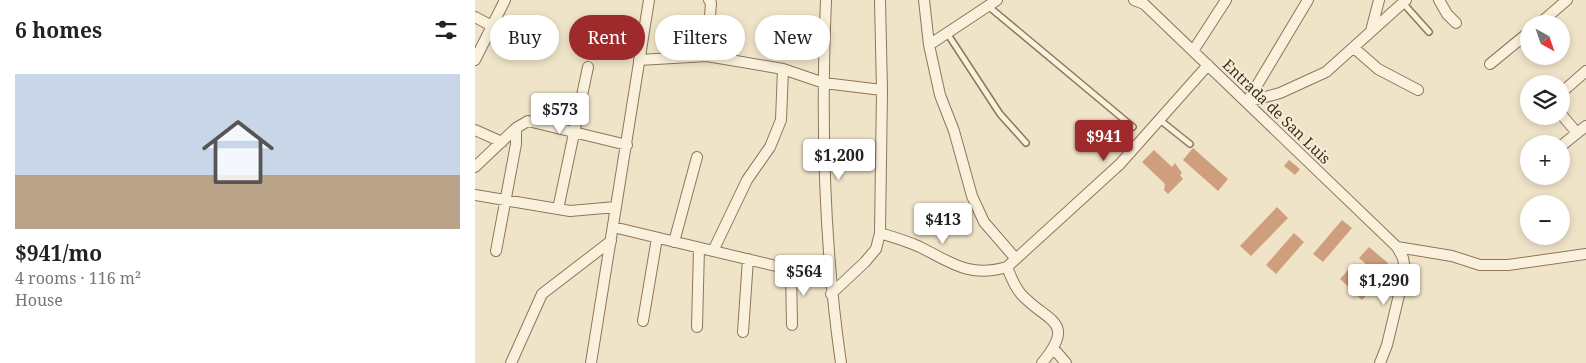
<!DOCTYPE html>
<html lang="en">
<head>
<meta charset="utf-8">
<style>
  :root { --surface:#fff; --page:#f6f6f6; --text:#222; --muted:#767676; --accent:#9e2a2b }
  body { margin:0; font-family:"Noto Serif",serif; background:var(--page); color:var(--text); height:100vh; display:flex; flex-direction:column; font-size:19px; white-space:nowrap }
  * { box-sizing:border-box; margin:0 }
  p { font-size:16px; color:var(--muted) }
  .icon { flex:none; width:28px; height:28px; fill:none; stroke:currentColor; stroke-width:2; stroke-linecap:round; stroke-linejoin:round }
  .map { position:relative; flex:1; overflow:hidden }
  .sheet { display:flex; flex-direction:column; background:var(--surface); width:475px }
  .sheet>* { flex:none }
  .top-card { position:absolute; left:15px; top:15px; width:475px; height:45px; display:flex; gap:10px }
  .needle { width:32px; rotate:140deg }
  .buttons { position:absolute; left:1045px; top:15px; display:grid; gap:10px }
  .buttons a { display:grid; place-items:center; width:50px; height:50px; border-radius:50%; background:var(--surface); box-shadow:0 2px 8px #0003; font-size:25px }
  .price { position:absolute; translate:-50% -42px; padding:0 11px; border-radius:5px; background:#fff; color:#222; font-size:16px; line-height:32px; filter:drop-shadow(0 1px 2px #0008) }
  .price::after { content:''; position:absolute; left:50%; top:30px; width:15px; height:11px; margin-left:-8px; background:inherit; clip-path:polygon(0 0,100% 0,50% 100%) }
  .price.on { background:var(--accent); color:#fff }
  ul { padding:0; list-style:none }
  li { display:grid; align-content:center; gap:10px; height:265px; padding:0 15px }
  li span { display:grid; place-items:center; height:155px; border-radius:0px; color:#555 }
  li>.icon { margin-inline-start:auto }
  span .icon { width:90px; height:90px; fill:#fffc; stroke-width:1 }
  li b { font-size:21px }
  h2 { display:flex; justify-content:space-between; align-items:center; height:60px; padding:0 15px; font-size:21px }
  .chip { padding:0 18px; border-radius:22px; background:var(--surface); box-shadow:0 2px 8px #0003; font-size:18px; line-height:45px }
  .chip.on { background:var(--accent); color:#fff }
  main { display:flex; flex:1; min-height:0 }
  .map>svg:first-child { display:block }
</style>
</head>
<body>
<main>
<section class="sheet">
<h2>6 homes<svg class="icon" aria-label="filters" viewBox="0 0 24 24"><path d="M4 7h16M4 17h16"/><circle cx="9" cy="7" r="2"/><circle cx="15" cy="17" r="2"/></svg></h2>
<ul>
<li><span style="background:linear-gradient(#c9d6e8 65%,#b9a48a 0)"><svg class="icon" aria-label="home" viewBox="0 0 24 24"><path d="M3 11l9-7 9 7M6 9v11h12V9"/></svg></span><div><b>$941/mo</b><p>4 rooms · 116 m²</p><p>House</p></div></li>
</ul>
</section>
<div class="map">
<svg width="1111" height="363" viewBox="0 0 1111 363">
  <rect width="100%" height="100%" fill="#f0e4c8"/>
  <path fill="#cf9f7d" d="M718,148l35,31 -10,12 -35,-31z
    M679,150l18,17 3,-4 7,10 -2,2 3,4 -15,15 -4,-4 1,-6 -23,-22z
    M814,160l11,9 -5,6 -11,-9z
    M802,207l11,11 -37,38 -11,-10z
    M867,220l10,8 -29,34 -10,-8z
    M819,233l10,9 -28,32 -10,-9z
    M894,247l19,16 -11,11 -18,-16z
    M874,269l23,20 -10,11 -22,-21z"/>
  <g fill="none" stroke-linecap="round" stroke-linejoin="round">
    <g stroke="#8d765c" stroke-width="8">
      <path id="lane" d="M928,3l26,29
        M513,6l145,121
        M472,33l53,81 26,29
        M685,120l30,24"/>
    </g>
    <g stroke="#8d765c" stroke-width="12">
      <path id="street" d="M351,0c-5,118 -2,246 15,363
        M449,0l5,45 11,50 14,36 18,65 12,26 32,37
        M659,0l10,4 253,243 6,11 2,12 -18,75 -7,18
        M964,0l8,14 9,9
        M0,17l17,9
        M1064,24l28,-24
        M896,31l8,-31
        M454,45l68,-45
        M879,48l24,21 40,21
        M718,51l33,-51
        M232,56l4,-53 -2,-3
        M0,60l30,-60
        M164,60l68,-4 76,13 41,14 58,7
        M1015,64l39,-32
        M1086,93l25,-22
        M772,102l33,-9 46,-21 80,-72
        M772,102l61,-102
        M1086,114l16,19
        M0,130l27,12
        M1086,146l25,-20
        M0,167l41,-39
        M0,195l95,16 46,-4
        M83,209l30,-142
        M138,227l217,52
        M405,233c13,4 27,8 40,14 32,16 49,31 87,20l113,-103 88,-99
        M199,242l23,-85
        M922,247l55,9 28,9h28l78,-11
        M21,251l20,-107v-16l12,-7 99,24
        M238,251l34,-71 23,-33 11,-27 2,-51
        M532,267c4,10 7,19 14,27 25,28 57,26 21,69
        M316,270l1,55
        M356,294l34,-32 11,-13 4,-16 2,-143 -2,-90
        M168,321l14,-83
        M222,327l2,-79
        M268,332l5,-73
        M579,349l12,14
        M36,363l31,-69 69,-53
        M116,363l58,-363"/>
    </g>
    <use href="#lane" stroke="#faf1dc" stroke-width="5"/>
    <use href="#street" stroke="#faf1dc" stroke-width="10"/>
  </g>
  <g text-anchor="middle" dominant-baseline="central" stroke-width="4" stroke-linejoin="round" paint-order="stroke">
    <g font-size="15" fill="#3d2e20" stroke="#f7eed8">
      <text transform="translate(802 111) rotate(44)">Entrada de San Luis</text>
    </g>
  </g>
</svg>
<div class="buttons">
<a><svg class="needle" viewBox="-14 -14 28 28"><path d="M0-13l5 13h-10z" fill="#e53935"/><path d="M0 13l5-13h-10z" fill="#767676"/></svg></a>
<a><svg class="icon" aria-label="layers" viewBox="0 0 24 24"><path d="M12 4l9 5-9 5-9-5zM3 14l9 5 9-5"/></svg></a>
<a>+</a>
<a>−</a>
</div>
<b class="price" style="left:85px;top:135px">$573</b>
<b class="price on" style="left:629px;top:162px">$941</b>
<b class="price" style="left:364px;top:181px">$1,200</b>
<b class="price" style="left:468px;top:245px">$413</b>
<b class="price" style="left:329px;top:297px">$564</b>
<b class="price" style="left:909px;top:306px">$1,290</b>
<div class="top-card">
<a class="chip">Buy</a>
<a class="chip on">Rent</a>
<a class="chip">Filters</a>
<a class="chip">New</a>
</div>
</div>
</main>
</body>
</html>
